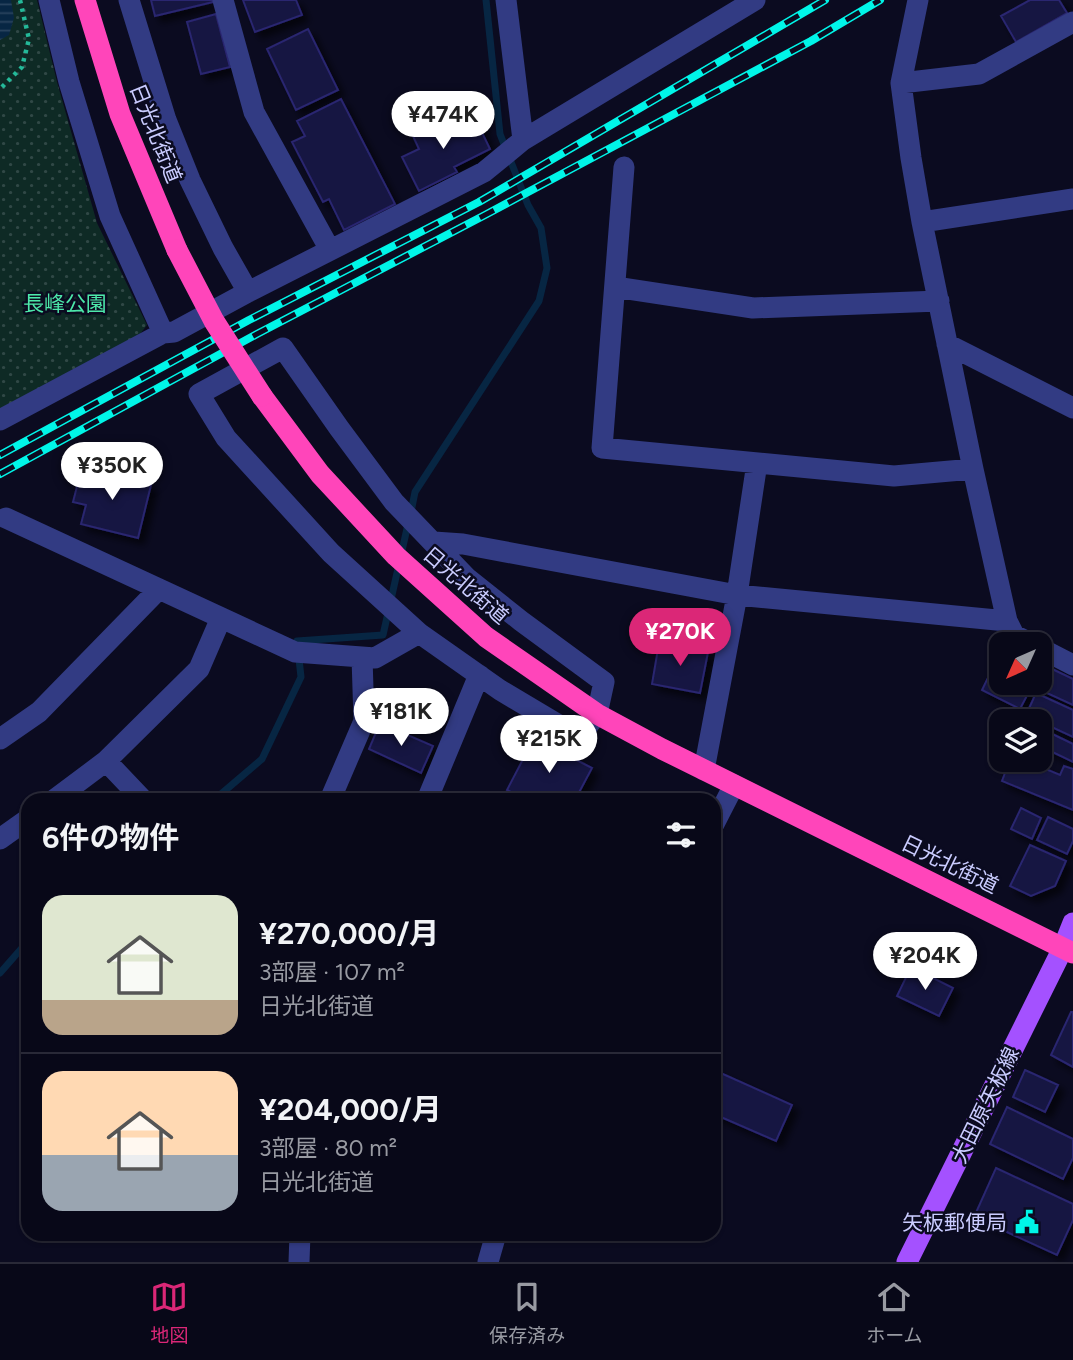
<!DOCTYPE html>
<html lang="ja">
<head>
<meta charset="utf-8">
<style>
  :root { --surface:#080818; --page:#161625; --text:#f1f3f6; --muted:#989aa2; --line:#292937; --accent:#db2777 }
  body { margin:0; font-family:Figtree,"Noto Sans JP",sans-serif; background:var(--page); color:var(--text); height:100vh; display:flex; flex-direction:column; font-size:26px; white-space:nowrap }
  * { box-sizing:border-box; margin:0 }
  p { font-size:23px; color:var(--muted) }
  .icon { flex:none; width:38px; height:38px; fill:none; stroke:currentColor; stroke-width:2; stroke-linecap:round; stroke-linejoin:round }
  .map { position:relative; flex:1; overflow:hidden }
  .side { position:absolute; left:21px; top:793px; width:700px; height:448px; display:flex; flex-direction:column; background:var(--surface); border-radius:21px; box-shadow:0 2px 5px #0004,0 0 0 2px var(--line) }
  .side>* { flex:none }
  .needle { width:46px; rotate:225deg }
  .fabs { position:absolute; left:989px; top:632px; display:grid; gap:14px }
  .fabs a { display:grid; place-items:center; width:63px; height:63px; border-radius:14px; background:var(--surface); box-shadow:0 2px 5px #0004,0 0 0 2px var(--line); font-size:35px }
  .price { position:absolute; translate:-50% -60px; padding:0 16px; border-radius:24px; background:#fff; color:#222; font-size:23px; line-height:46px; filter:drop-shadow(0 2px 4px #0008) }
  .price::after { content:''; position:absolute; left:50%; top:42px; width:21px; height:16px; margin-left:-10px; background:inherit; clip-path:polygon(0 0,100% 0,50% 100%) }
  .price.selected { background:var(--accent); color:#fff }
  ul { padding:0; list-style:none }
  li { display:flex; align-items:center; gap:21px; height:175px; padding:0 21px }
  li+li { border-top:2px solid var(--line) }
  li span { display:grid; place-items:center; flex:none; width:196px; height:140px; border-radius:21px; color:#555 }
  li>.icon { margin-inline-start:auto }
  span .icon { width:84px; height:84px; fill:#fffc; stroke-width:1 }
  li b { font-size:30px }
  h2 { display:flex; justify-content:space-between; align-items:center; height:84px; padding:0 21px; font-size:30px }
  .menu { display:flex; justify-content:space-around; align-items:center; height:98px; border-top:2px solid var(--line); background:var(--surface); font-size:19px; color:var(--muted) }
  .menu a { display:grid; justify-items:center; gap:4px }
  .menu .selected { color:var(--accent) }
  .map>svg:first-child { display:block }
</style>
</head>
<body>
<div class="map">
<svg width="1073" height="1262" viewBox="0 0 1073 1262">
  <defs>
    <pattern id="grass-dots" width="8" height="8" patternUnits="userSpaceOnUse" patternTransform="scale(1.75)"><rect width="8" height="8" fill="#0e2a25"/><path d="M2 2h.1M6 6h.1" fill="none" stroke="#304846" stroke-width="1.8" stroke-linecap="round"/></pattern>
    <pattern id="water-rules" width="6" height="5" patternUnits="userSpaceOnUse" patternTransform="scale(1.75)"><rect width="6" height="5" fill="#072643"/><path d="M0 2.5h6" fill="none" stroke="#2a445f"/></pattern>
    <filter id="shadow"><feDropShadow dx="6" dy="6" stdDeviation="3.5" flood-color="#0009"/></filter>
  </defs>
  <rect width="100%" height="100%" fill="#0b0b20"/>
  <path fill="url(#grass-dots)" d="M0,0h37l20,82 40,141 50,102 -7,9 -140,77z"/>
  <path fill="url(#water-rules)" d="M0,0h11l3,18 -5,17 -9,5z"/>
  <g fill="none" stroke-linecap="round" stroke-linejoin="round">
    <path stroke="#072643" stroke-width="7" d="M411,512l4,-20 124,-191 8,-33 -6,-40 -13,-23 -28,-71 -14,-134
      M214,800l48,-41 39,-82 -4,-36 86,-6 25,-111
      M0,973l28,-32"/>
  </g>
  <path fill="#181642" stroke="#292670" stroke-width="2" filter="url(#shadow)" d="M151,0h61l1,2 -58,14z
    M243,0h53l6,15 -47,17z
    M1030,0h29l8,13 -51,29 -15,-26z
    M216,14l14,53 -29,7 -14,-52z
    M308,29l30,61 -42,20 -29,-61z
    M341,99l54,105 -51,26 -15,-31 -6,3 -31,-60 13,-6 -8,-15z
    M448,117l7,14 21,-11 14,29 -36,18 3,5 -38,19 -17,-34 17,-8 -7,-15z
    M82,467l69,18 -13,53 -57,-14 5,-19 -13,-3z
    M659,643l49,9 -8,41 -48,-9z
    M997,659l4,2v21h33l-14,27 -38,-19z
    M1046,666l27,13v26l-37,-17z
    M1036,693l37,17v27l-47,-22z
    M380,723l53,23 -12,27 -52,-24z
    M1040,728l33,16v18l-33,-16z
    M534,738l58,30 -17,32h-48l-20,-10z
    M1029,762l31,13 4,-9 9,3v41l-71,-29 6,-16 17,6z
    M1021,808l20,10 -9,21 -21,-10z
    M1048,817l25,12v12l-6,13 -30,-14z
    M1030,845l36,16 -11,25 -24,10 -21,-10z
    M911,967l42,21 -14,28 -42,-20z
    M1071,1012h2v55l-22,-12z
    M714,1070l78,35 -16,36 -62,-27z
    M1025,1070l33,15 -13,27 -32,-15z
    M1007,1107l66,32v19l-10,21 -73,-35z
    M996,1168l77,36v16l-16,35 -83,-38z"/>
  <g fill="none" stroke-linecap="round" stroke-linejoin="round">
    <path stroke="#24b999" stroke-width="4.5" stroke-dasharray="3.5 5" stroke-linecap="butt" d="M2,87l20,-20 7,-28 -9,-39"/>
    <path stroke="#323b83" stroke-width="21" d="M49,0l20,82 41,134 53,117
      M129,0l37,120 24,60 33,68 25,44
      M223,0l31,112 76,138
      M506,0l17,140 232,-140
      M918,0l-17,83 10,75 11,64 51,247 34,152 7,14 18,9
      M901,83l78,-9 94,-52
      M624,167l-22,281 292,28 79,-7
      M922,222l151,-23
      M615,287l138,21 186,-7
      M947,344l126,64
      M283,348l56,80 55,74 73,76 54,43 83,61 -7,32 -18,23 -79,-47 -81,-57 -88,-80 -105,-115 -27,-44z
      M0,420l163,-87 11,-1 74,-40 236,-120 39,-32
      M6,518l289,134 80,6 44,-25
      M434,542l29,2 274,51 270,26
      M1040,648l33,17
      M0,739l39,-27 120,-123
      M106,761l37,39
      M704,770l33,-175 20,-132
      M54,800l52,-39 93,-92 22,-51
      M330,800l34,-79 -2,-64
      M427,800l52,-125
      M714,824l20,-39
      M0,839l28,-20
      M299,1262l1,-28
      M488,1262l8,-28"/>
    <path stroke="#a451ff" stroke-width="21" d="M907,1262l156,-314 10,-25"/>
    <path stroke="#ff45ba" stroke-width="21" d="M85,0l35,114 57,136
      M262,396l58,78 76,82 90,81 111,77 65,35 411,204"/>
    <g stroke="#00f5e8" stroke-width="8">
      <path id="rail" d="M0,455l249,-135 230,-118 346,-202
        M0,474l257,-140 228,-119 326,-174 69,-41"/>
    </g>
    <use href="#rail" stroke="#0b0b20" stroke-width="5" stroke-dasharray="16" stroke-linecap="butt"/>
    <path stroke="#ff45ba" stroke-width="21" d="M177,250l37,71 48,75"/>
  </g>
  <defs>
    <g id="civic-bare" transform="scale(1.89)"><path d="M-.6-6.5H3V-4.5H.6V-3L4-1V1h2V6H-6V1h2V-1L-.6-3ZM-1.2 2.5V6h2.4V2.5Z" fill="#00f5e8" stroke="#0b0b20" stroke-width="2.5" paint-order="stroke"/></g>
  </defs>
  <g fill-rule="evenodd">
    <use href="#civic-bare" x="1027" y="1222"/>
  </g>
  <g text-anchor="middle" dominant-baseline="central" stroke-width="5" stroke-linejoin="round" paint-order="stroke">
    <g font-size="21" fill="#caccff" stroke="#0b0b20">
      <text transform="translate(156 133) rotate(68)">日光北街道</text>
      <text transform="translate(466 585) rotate(41)">日光北街道</text>
      <text transform="translate(950 864) rotate(26)">日光北街道</text>
      <text transform="translate(985 1105) rotate(-64)">大田原矢板線</text>
    </g>
    <g font-size="21" fill="#4de8aa" stroke="#0b0b20">
      <text x="65" y="303">長峰公園</text>
    </g>
    <g font-size="21" fill="#caccff" stroke="#0b0b20" text-anchor="end">
      <text x="1007" y="1222">矢板郵便局</text>
    </g>
  </g>
</svg>
<div class="fabs">
<a><svg class="needle" viewBox="-14 -14 28 28"><path d="M0-13l5 13h-10z" fill="#e53935"/><path d="M0 13l5-13h-10z" fill="#989aa2"/></svg></a>
<a><svg class="icon" aria-label="layers" viewBox="0 0 24 24"><path d="M12 4l9 5-9 5-9-5zM3 14l9 5 9-5"/></svg></a>
</div>
<b class="price" style="left:443px;top:151px">¥474K</b>
<b class="price" style="left:112px;top:502px">¥350K</b>
<b class="price selected" style="left:680px;top:668px">¥270K</b>
<b class="price" style="left:401px;top:748px">¥181K</b>
<b class="price" style="left:549px;top:775px">¥215K</b>
<b class="price" style="left:925px;top:992px">¥204K</b>
<section class="side">
<h2>6件の物件<svg class="icon" aria-label="filters" viewBox="0 0 24 24"><path d="M4 7h16M4 17h16"/><circle cx="9" cy="7" r="2"/><circle cx="15" cy="17" r="2"/></svg></h2>
<ul>
<li><span style="background:linear-gradient(#dfe7d0 75%,#b9a48a 0)"><svg class="icon" aria-label="home" viewBox="0 0 24 24"><path d="M3 11l9-7 9 7M6 9v11h12V9"/></svg></span><div><b>¥270,000/月</b><p>3部屋 · 107 m²</p><p>日光北街道</p></div></li>
<li><span style="background:linear-gradient(#ffd9b3 60%,#9aa5b1 0)"><svg class="icon" aria-label="home" viewBox="0 0 24 24"><path d="M3 11l9-7 9 7M6 9v11h12V9"/></svg></span><div><b>¥204,000/月</b><p>3部屋 · 80 m²</p><p>日光北街道</p></div></li>
</ul>
</section>
</div>
<nav class="menu">
<a class="selected"><svg class="icon" aria-label="map" viewBox="0 0 24 24"><path d="M3 6l6-2 6 2 6-2v14l-6 2-6-2-6 2zM9 4v14M15 6v14"/></svg>地図</a>
<a><svg class="icon" aria-label="saved" viewBox="0 0 24 24"><path d="M7 4h10v16l-5-4-5 4z"/></svg>保存済み</a>
<a><svg class="icon" aria-label="home" viewBox="0 0 24 24"><path d="M3 11l9-7 9 7M6 9v11h12V9"/></svg>ホーム</a>
</nav>
</body>
</html>
